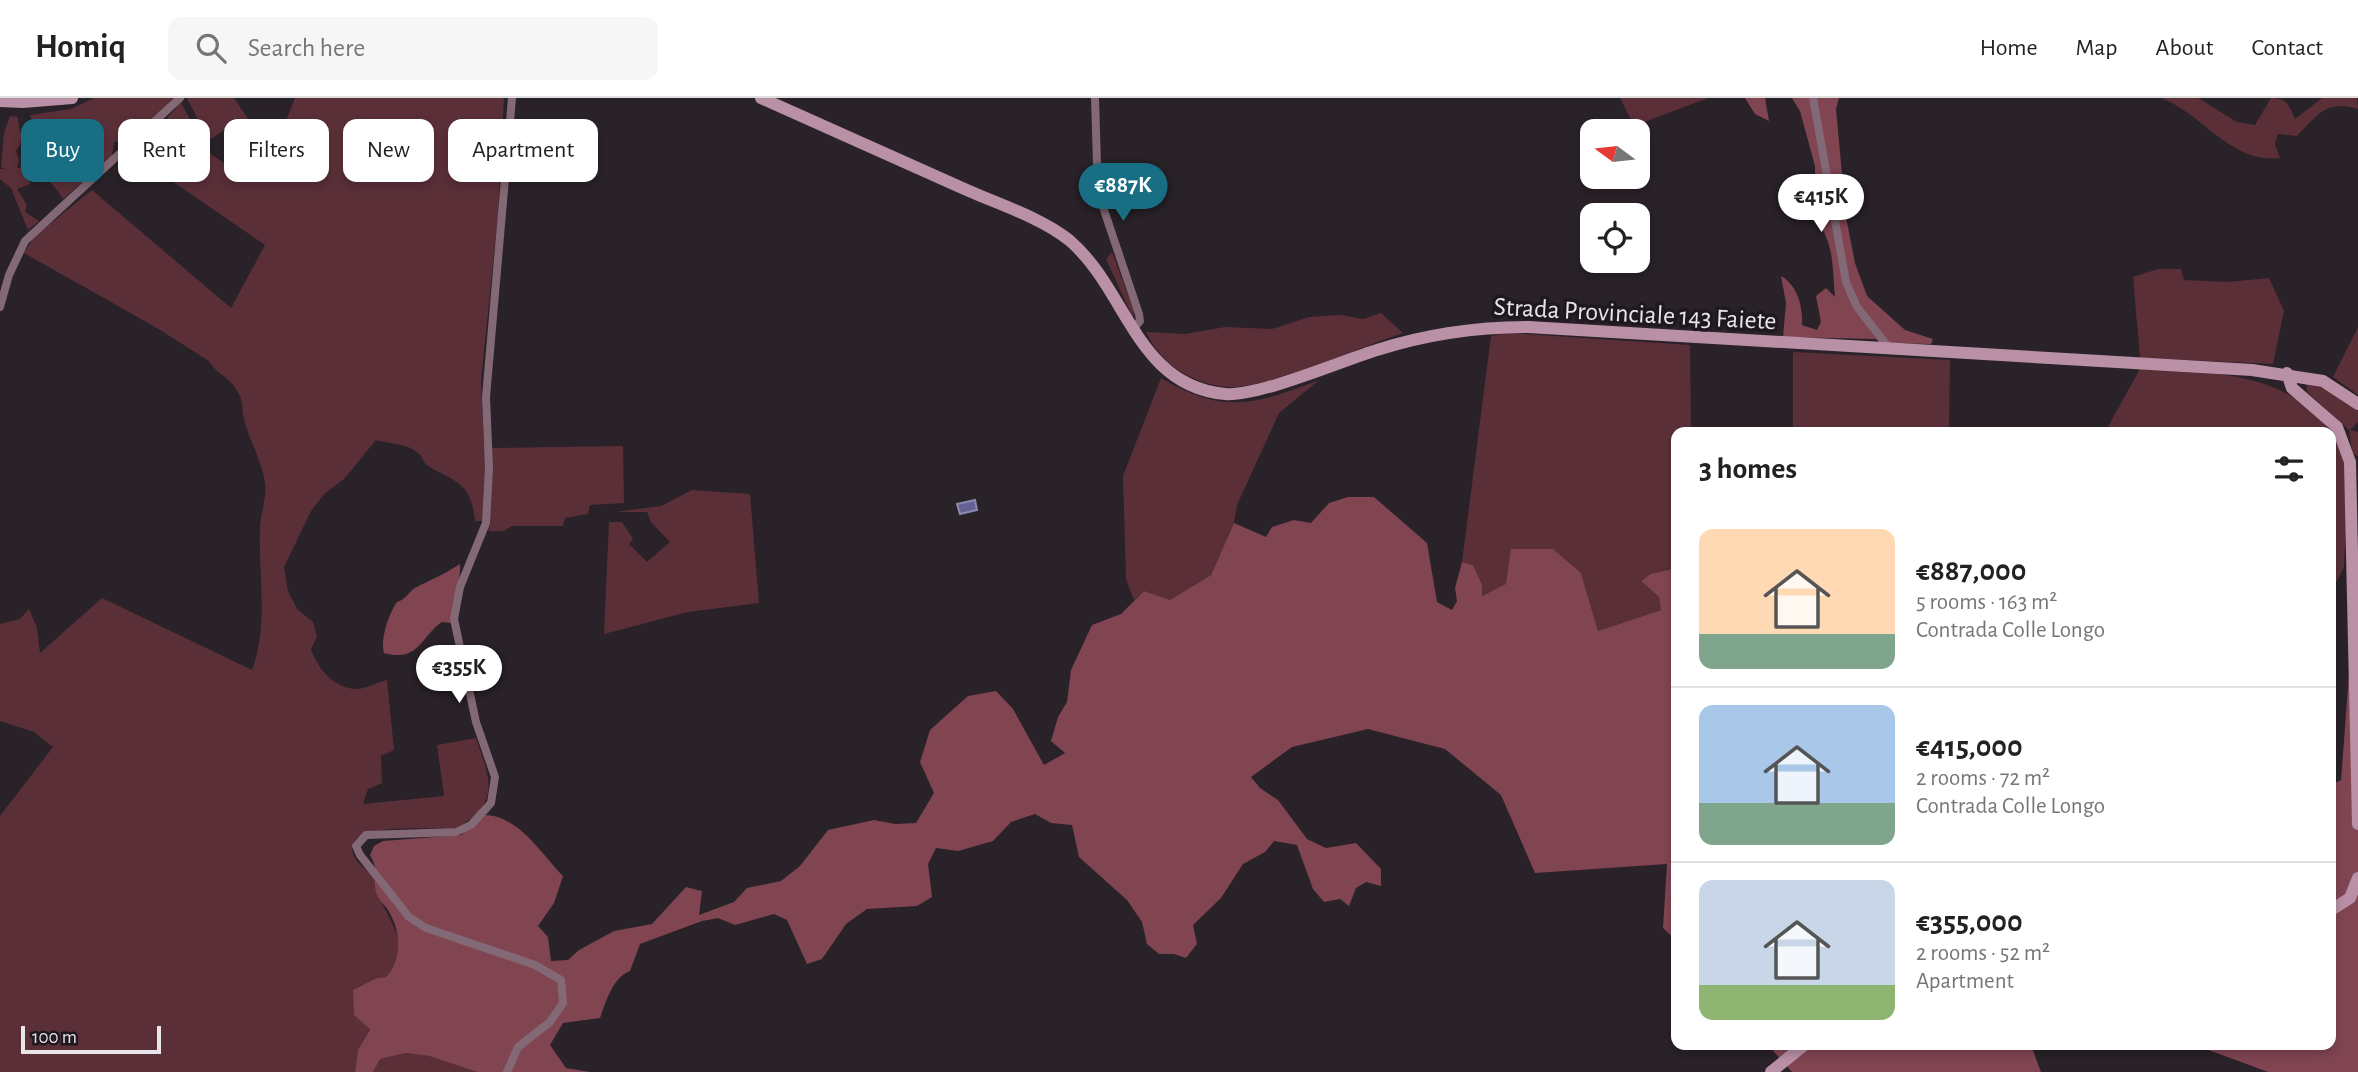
<!DOCTYPE html>
<html lang="en">
<head>
<meta charset="utf-8">
<style>
  :root { --surface:#fff; --page:#f6f6f6; --text:#222; --muted:#767676; --line:#e0e0e0; --accent:#186e83 }
  body { margin:0; font-family:"Alegreya Sans",sans-serif; background:var(--page); color:var(--text); height:100vh; display:flex; flex-direction:column; font-size:26px; white-space:nowrap }
  * { box-sizing:border-box; margin:0 }
  p { font-size:23px; color:var(--muted) }
  .icon { flex:none; width:38px; height:38px; fill:none; stroke:currentColor; stroke-width:2; stroke-linecap:round; stroke-linejoin:round }
  .map { position:relative; flex:1; overflow:hidden }
  .sheet { position:absolute; left:1671px; top:329px; width:665px; height:623px; display:flex; flex-direction:column; background:var(--surface); border-radius:14px; box-shadow:0 4px 10px #0003 }
  .sheet>* { flex:none }
  .guide { position:absolute; left:21px; top:21px; width:665px; height:63px; display:flex; gap:14px }
  .needle { width:46px; rotate:285deg }
  .controls { position:absolute; left:1580px; top:21px; display:grid; gap:14px }
  .controls a { display:grid; place-items:center; width:70px; height:70px; border-radius:14px; background:var(--surface); box-shadow:0 4px 10px #0003; font-size:35px }
  .scale { position:absolute; left:21px; bottom:18px; width:140px; box-sizing:border-box; padding-left:7px; border:4px solid #e9e5e9; border-top:0; font-size:19px; line-height:24px; white-space:nowrap; color:#e9e5e9; -webkit-text-stroke:5px #1f191f; paint-order:stroke }
  .price { position:absolute; translate:-50% -60px; padding:0 16px; border-radius:24px; background:#fff; color:#222; font-size:23px; line-height:46px; filter:drop-shadow(0 2px 4px #0008) }
  .price::after { content:''; position:absolute; left:50%; top:42px; width:21px; height:16px; margin-left:-10px; background:inherit; clip-path:polygon(0 0,100% 0,50% 100%) }
  .price.active { background:var(--accent); color:#fff }
  ul { padding:0; list-style:none }
  li { display:flex; align-items:center; gap:21px; height:175px; padding:0 28px }
  li+li { border-top:2px solid var(--line) }
  li span { display:grid; place-items:center; flex:none; width:196px; height:140px; border-radius:14px; color:#555 }
  li>.icon { margin-inline-start:auto }
  span .icon { width:84px; height:84px; fill:#fffc; stroke-width:1 }
  li b { font-size:30px }
  h2 { display:flex; justify-content:space-between; align-items:center; height:84px; padding:0 28px; font-size:30px }
  .tag { padding:0 24px; border-radius:14px; background:var(--surface); box-shadow:0 4px 10px #0003; font-size:24px; line-height:63px }
  .tag.active { background:var(--accent); color:#fff }
  header { display:flex; align-items:center; gap:42px; box-sizing:border-box; height:98px; padding:0 35px; background:var(--surface); border-bottom:2px solid var(--line) }
  header strong { font-size:33px }
  nav { display:flex; gap:38px; margin-inline-start:auto; font-size:24px }
  .search { width:490px; height:63px; background:var(--page); display:flex; align-items:center; gap:18px; box-sizing:border-box; padding:0 24px; border-radius:14px; color:var(--muted); font-size:26px }
  .map>svg:first-child { display:block }
</style>
</head>
<body>
<header>
<strong>Homiq</strong>
<div class="search"><svg class="icon" aria-label="search" viewBox="0 0 24 24"><circle cx="10" cy="10" r="6"/><path d="M15 15l6 6"/></svg>Search here</div>
<nav><a>Home</a><a>Map</a><a>About</a><a>Contact</a></nav>
</header>
<div class="map">
<svg width="2358" height="974" viewBox="0 0 2358 974">
  <rect width="100%" height="100%" fill="#292229"/>
  <path fill="#5a2f38" d="M94,0h80c-17,18 -34,43 -60,44l-2,14 -49,43c-6,-11 -14,-16 -19,-27l-16,6 2,6 -13,5 10,16 -2,7 14,9 -11,9 -17,-42 -11,-9v-10h5l-4,-2 3,-34 6,-17 8,1c0,18 9,17 -2,34l3,9 -2,8 22,-2 6,-12 -15,-39 41,-6z
    M187,0h47l19,28 54,28 10,-17 -13,-8 -6,5 -15,-6 12,-30h209l-6,116 -17,167 3,67 139,-2 1,57 -34,2 -2,9 -23,4 -2,8h-51l-8,5h-16l3,-10h-16c-4,-38 -17,-38 -47,-55 -5,-3 -5,-9 -10,-13 -11,-10 -29,-9 -42,-13l-32,39 -19,14 -14,18 -27,56 4,24 9,18 16,13 4,15 -6,12c7,20 21,37 43,40 9,1 24,-7 33,-9l7,70 -13,6 1,27 -14,6 -5,15 81,-8 -7,-51 39,-7c13,39 26,63 -17,89 -21,5 -122,-9 -105,29 3,8 16,16 23,23 -2,34 44,61 9,98l-9,1 -7,50 -12,22 -3,22h-355v-256l53,-69 -19,-15 -34,-11v-97l20,-5 9,-10 8,19 3,25 62,-55 150,72c17,-46 6,-96 8,-144 1,-14 7,-30 5,-43 -3,-22 -14,-39 -20,-60 -3,-9 -2,-18 -5,-27 -8,-19 -22,-20 -31,-35l-52,-33 -133,-75 11,-17 57,-46 139,118 34,-63 -102,-70 28,-33 -24,-24 14,-15 27,49 27,19 18,-14 5,2 5,-5 -8,-10 -25,-18 -19,13 -4,-2z
    M1620,0h88l-74,28z
    M2161,0h37l39,24 18,3 16,-27c17,0 18,8 24,21l27,-21h35l1,11c-32,-10 -41,7 -61,27l-19,-2 -3,10 5,14c-50,6 -76,-44 -119,-60z
    M1112,154l22,59 -1,7 -27,-59z
    M2158,171h23l3,11 43,2 42,-4 15,33 -11,53 -133,-6 -7,-81z
    M1381,215l22,20c-40,13 -138,57 -176,54 -35,-3 -66,-23 -81,-55l39,2 40,-7 47,2 37,-12 32,-2 22,4z
    M2358,229v68l-25,-18z
    M1508,235l182,12 1,87h-15v136l-24,6 -11,7 18,16 2,13 -63,21 -17,-58 -75,12 -25,11 -8,-31 -11,-3 29,-226z
    M1793,254l157,8 -1,72h-156z
    M2140,271c64,4 132,0 181,50 11,12 23,28 25,45 4,33 -1,70 -2,103l-7,14 -6,1v-150h-226z
    M1161,280c63,37 93,27 158,2l-40,33 -42,92 -3,18 -23,52 -41,25 -26,-9 -10,9 -8,-21 -3,-103z
    M2306,284l31,11 21,16v13l-8,8 8,2v24l-6,-3 -3,-23 -42,-38z
    M692,392l58,4 9,109 -71,9 -84,22 5,-112h13l11,17 -4,5 18,18 23,-20 -19,-20 -4,-10h-32l46,-6z
    M406,955l23,3 48,16h-104l7,-13z"/>
  <path fill="#814552" d="M1745,0h20l4,23 -14,-7z
    M1792,0h47l-3,11 10,108 9,46 12,33 38,34 28,9 -2,5 -52,-1 -3,-4 -93,-2 3,-34 -5,-27c17,10 22,31 21,49l15,5 4,-8 -5,-26 10,-8 9,9c-3,-29 0,-57 -21,-78l-2,-29 3,-5v-19l-15,-55z
    M1348,399h26l53,46 10,59 15,8 5,-9 -2,-13 7,-26 11,3 9,20v11l24,-12 5,-35h42l28,24 17,58 63,-21 -2,-13 -18,-16 10,-7 25,-6v372l-13,-12 4,-64 -132,9 -34,-78 -56,-46 -77,-20 -76,18 -41,30 9,11 18,12 29,39 19,9 30,-5 25,26v17l-15,-4 -10,6 -7,18 -9,-7 -16,3 -11,-13 -16,-44 -23,-4 -9,11 -22,12 -22,34 -28,27 4,19 -11,14 -12,-4h-15l-12,-10 -5,-22 -15,-22 -48,-43 -7,-32 -21,-2 -16,-9 -24,8 -18,19 -35,10 -22,-3 -8,16 4,33 -15,9 -50,3 -21,15 -24,35 -15,5 -20,-44 -13,-6 -39,11 -17,-7 -16,3 -62,23 -10,27c-18,7 -24,31 -30,47l-37,5 -13,22 16,23 24,4h-113l-48,-16 -23,-3 -26,6 -7,13h-18l3,-22 12,-21 -16,-14 -1,-25 24,-12 9,-1c17,-18 15,-46 2,-67 -3,-5 -11,-12 -12,-18 -4,-16 4,-20 -6,-37l4,-9 9,-5 78,-6 24,-20c34,1 56,39 78,61l-9,27 -16,23 10,11 3,24 17,-1 11,-10 35,-19 38,-7 34,-37 16,4 -3,24 35,-13 13,-14 34,-7 19,-15 28,-36 46,-10 21,4 21,-1 18,-30 -14,-31 10,-32 38,-34 28,-5 17,18 31,56 21,-12 -14,-12 7,-24 9,-15 4,-32 21,-45 29,-11 23,-23 26,9 41,-25 23,-52 32,14 6,-10 22,-7 17,3 18,-20z
    M2358,457v517h-90l-73,-27h136v-260l10,-5z
    M460,466c1,19 -7,40 -9,59l-9,-1c-20,13 -23,41 -58,31 -4,-13 5,-40 13,-51 10,-3 11,-10 18,-14 15,-8 30,-14 45,-24z
    M1768,947h263l10,27h-249z"/>
  <path fill="#646196" stroke="#8c89af" stroke-width="2" d="M975,402l2,10 -17,4 -3,-10z"/>
  <g fill="none" stroke-linecap="round" stroke-linejoin="round">
    <path stroke="#836976" stroke-width="8" d="M1095,0l2,66 7,46 35,104 1,7 -8,9
      M1813,0l33,184 11,25 33,42
      M0,209l9,-32 16,-34 155,-143
      M507,974l11,-25 32,-25 13,-19 -2,-23 -26,-15 -109,-37 -17,-11 -49,-62 -4,-9 10,-11 90,-3 15,-7 20,-22 4,-26 -19,-55 -22,-103 6,-32 26,-64 3,-55 -3,-71 26,-299"/>
    <path stroke="#b990a5" stroke-width="12" d="M761,0c69,31 139,62 208,93 32,14 72,27 100,49 58,49 67,146 156,154 33,3 116,-33 152,-44 50,-16 98,-23 151,-23l724,43 71,11 35,23
      M0,3l23,1 49,-4
      M2287,275l5,15 45,39 13,35 8,362
      M2331,812l19,-12 8,-20
      M1771,974l33,-27"/>
  </g>
  <g text-anchor="middle" dominant-baseline="central" stroke-width="7" stroke-linejoin="round" paint-order="stroke">
    <g font-size="26" fill="#e9e5e9" stroke="#1f191f">
      <text transform="translate(1635 216) rotate(3)">Strada Provinciale 143 Faiete</text>
    </g>
  </g>
</svg>
<div class="controls">
<a><svg class="needle" viewBox="-14 -14 28 28"><path d="M0-13l5 13h-10z" fill="#e53935"/><path d="M0 13l5-13h-10z" fill="#767676"/></svg></a>
<a><svg class="icon" aria-label="locate" viewBox="0 0 24 24"><circle cx="12" cy="12" r="6"/><path d="M12 2v4M12 18v4M2 12h4M18 12h4"/></svg></a>
</div>
<div class="scale">100 m</div>
<b class="price active" style="left:1123px;top:125px">€887K</b>
<b class="price" style="left:1821px;top:136px">€415K</b>
<b class="price" style="left:459px;top:607px">€355K</b>
<div class="guide">
<a class="tag active">Buy</a>
<a class="tag">Rent</a>
<a class="tag">Filters</a>
<a class="tag">New</a>
<a class="tag">Apartment</a>
</div>
<section class="sheet">
<h2>3 homes<svg class="icon" aria-label="filters" viewBox="0 0 24 24"><path d="M4 7h16M4 17h16"/><circle cx="9" cy="7" r="2"/><circle cx="15" cy="17" r="2"/></svg></h2>
<ul>
<li><span style="background:linear-gradient(#ffd9b3 75%,#7fa58c 0)"><svg class="icon" aria-label="home" viewBox="0 0 24 24"><path d="M3 11l9-7 9 7M6 9v11h12V9"/></svg></span><div><b>€887,000</b><p>5 rooms · 163 m²</p><p>Contrada Colle Longo</p></div></li>
<li><span style="background:linear-gradient(#a9c7e8 70%,#7fa58c 0)"><svg class="icon" aria-label="home" viewBox="0 0 24 24"><path d="M3 11l9-7 9 7M6 9v11h12V9"/></svg></span><div><b>€415,000</b><p>2 rooms · 72 m²</p><p>Contrada Colle Longo</p></div></li>
<li><span style="background:linear-gradient(#c9d6e8 75%,#8fb573 0)"><svg class="icon" aria-label="home" viewBox="0 0 24 24"><path d="M3 11l9-7 9 7M6 9v11h12V9"/></svg></span><div><b>€355,000</b><p>2 rooms · 52 m²</p><p>Apartment</p></div></li>
</ul>
</section>
</div>
</body>
</html>
